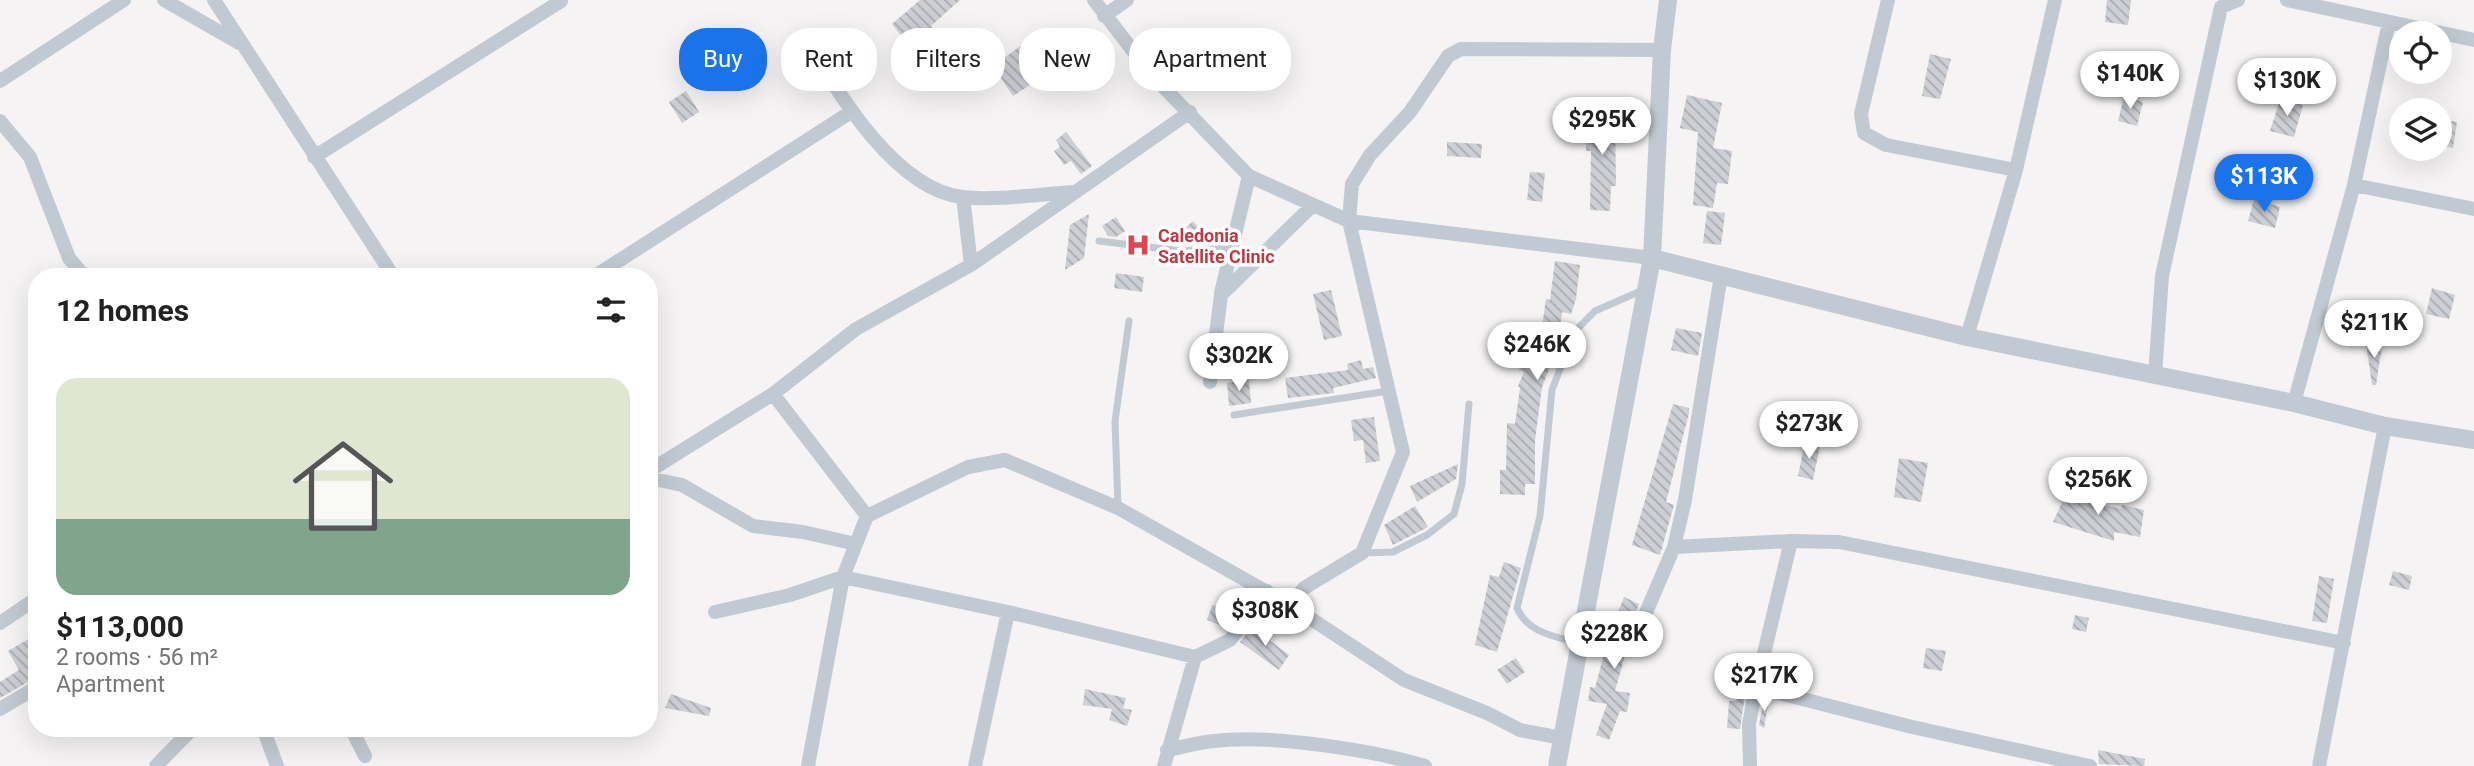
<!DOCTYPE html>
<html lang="en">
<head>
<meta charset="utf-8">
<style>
  :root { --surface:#fff; --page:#f2f2f2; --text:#222; --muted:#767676; --line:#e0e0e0; --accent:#1a73e8 }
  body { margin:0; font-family:Roboto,sans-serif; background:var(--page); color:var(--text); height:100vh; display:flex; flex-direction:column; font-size:26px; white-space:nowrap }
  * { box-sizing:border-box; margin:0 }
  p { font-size:23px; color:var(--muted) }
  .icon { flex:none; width:38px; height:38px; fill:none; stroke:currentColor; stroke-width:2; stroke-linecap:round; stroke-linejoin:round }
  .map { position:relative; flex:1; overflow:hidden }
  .side { position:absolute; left:28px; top:268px; width:630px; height:469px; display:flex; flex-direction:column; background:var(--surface); border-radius:28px; box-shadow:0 7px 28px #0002 }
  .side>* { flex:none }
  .hud { position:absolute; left:679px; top:28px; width:665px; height:63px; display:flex; gap:14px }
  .tools { position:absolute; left:2389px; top:21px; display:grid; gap:14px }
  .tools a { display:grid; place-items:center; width:63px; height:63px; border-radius:50%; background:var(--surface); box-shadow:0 7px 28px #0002; font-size:35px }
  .price { position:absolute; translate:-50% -60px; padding:0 16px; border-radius:24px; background:#fff; color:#222; font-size:23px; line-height:46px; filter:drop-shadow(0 2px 4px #0008) }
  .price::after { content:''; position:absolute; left:50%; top:42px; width:21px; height:16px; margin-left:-10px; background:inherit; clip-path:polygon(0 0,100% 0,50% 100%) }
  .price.selected { background:var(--accent); color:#fff }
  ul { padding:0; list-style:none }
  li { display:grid; align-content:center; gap:14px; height:371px; padding:0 28px }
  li+li { border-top:2px solid var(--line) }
  li span { display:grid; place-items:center; height:217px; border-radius:21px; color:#555 }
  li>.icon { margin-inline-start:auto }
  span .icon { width:126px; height:126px; fill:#fffc; stroke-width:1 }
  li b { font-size:30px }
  h2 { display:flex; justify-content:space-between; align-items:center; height:84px; padding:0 28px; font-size:30px }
  .chip { padding:0 24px; border-radius:28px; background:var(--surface); box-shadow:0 7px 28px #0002; font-size:24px; line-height:63px }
  .chip.selected { background:var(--accent); color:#fff }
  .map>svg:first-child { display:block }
</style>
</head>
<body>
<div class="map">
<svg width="2474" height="766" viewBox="0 0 2474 766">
  <defs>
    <pattern id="building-back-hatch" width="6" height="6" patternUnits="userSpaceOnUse" patternTransform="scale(1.75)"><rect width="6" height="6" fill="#cdcfd5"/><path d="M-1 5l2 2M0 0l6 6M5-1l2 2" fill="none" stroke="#a8abb0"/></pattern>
  </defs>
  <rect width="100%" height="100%" fill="#f5f3f3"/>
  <path fill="url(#building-back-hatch)" d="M920,0h40l-29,26 7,8 -18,16 -13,-15 -4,3 -11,-14z
    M2107,0h24l-3,25 -23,-3z
    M1030,39l20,33 -37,24 -20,-30z
    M1930,54l21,5 -11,40 -18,-3z
    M686,91l13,21 -17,11 -13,-21z
    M1687,95l35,8 -9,45 19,3 -4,33 -11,-1 -4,25 -20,-3 5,-73 -18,-4z
    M2124,97l19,5 -6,24 -19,-5z
    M2280,100l23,5 -9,32 -24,-6z
    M1588,109l27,1 1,76h-5l-1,25 -20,-1 1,-59h-5z
    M2440,119l17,3 -4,26 -13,-3z
    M1066,132l26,34 -11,8 -10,-13 -7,4 -10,-14 6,-4 -4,-7z
    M1447,142l35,2 -1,14 -34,-2z
    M1530,172l15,1 -3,29 -15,-2z
    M2254,199l26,8 -5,21 -27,-7z
    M1707,211l18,2 -4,32 -18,-2z
    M1089,214l-5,44 -19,12 5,-45z
    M1116,217l9,14 -9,6 -8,-1 -6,-10z
    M1193,221l10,11 -12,11 -10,-11z
    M1555,261l25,4 -4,34 -5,15 -9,-2 -4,34 -16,41 -7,53v44h-10v11l-25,-1v-24h6l1,-47 8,1 5,-36 -2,-2 6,-14 -5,-2 13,-34 8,3 6,-40 4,1z
    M1116,273l28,4 -2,15 -28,-4z
    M2432,288l23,7 -6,24 -23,-5z
    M1331,290l11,46 -18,4 -11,-46z
    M1676,328l26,5 -4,23 -27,-6z
    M2366,343l16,2 -6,40h-4z
    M1361,360l2,9 10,-2 3,11 -43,10 1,5 -46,5 -3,-20 63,-8 -1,-6z
    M1249,380l2,23 -22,3 -2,-23z
    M1673,404l16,4v5l-23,89 8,3 -14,50 -28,-10z
    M1374,417l6,44 -14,2 -3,-23 -9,1 -3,-21z
    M1805,442l15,4 -7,34 -15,-4z
    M1899,458l29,5 -7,39 -27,-5z
    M1458,464l-2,15 -39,23 -7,-16z
    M2068,489l22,4 -4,8 35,8 1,-4 22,5 -4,27 -26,-5v9l-61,-19z
    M1415,506l13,21 -35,18 -9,-20z
    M1504,562l17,6 -24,84 -22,-7 15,-70 9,2z
    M2393,571l19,5 -3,14 -20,-5z
    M2319,576l15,3 -7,44 -15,-2z
    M1624,597l15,7 -17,42 5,2 -12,43 15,2 -3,19 -7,-1 -11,29 -13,-5 11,-31 -19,-3 2,-14 5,1 14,-53z
    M1212,605l24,11 -9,12 -20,-8z
    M2075,615l14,3 -3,14 -14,-3z
    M1252,627l37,28 -10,15 -39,-28z
    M37,634v43l-37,21v-16l19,-12 -11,-19z
    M1926,648l20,3 -4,20 -19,-3z
    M1748,654l6,2 -5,19 -6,-1z
    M1516,658l9,14 -18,12 -10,-14z
    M1772,660l7,2 -6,20 -5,-2z
    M1085,689l41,9 -3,10 9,2 -5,16 -18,-6 3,-11 -29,-4z
    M1738,693l7,1 -5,35 -13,-1 2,-27h7z
    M671,694l40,14 -2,8 -44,-8z
    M1764,699l5,1 -5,28 -5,-3z
    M2098,750l47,9 -1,7 -45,-2z"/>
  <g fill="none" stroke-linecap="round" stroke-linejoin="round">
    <path stroke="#c1cad2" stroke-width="7" d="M1099,241l82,10 50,-3
      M1234,415l154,-24
      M1118,507l-3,-86 14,-100
      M1363,553l30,-1 34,-17 27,-21 8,-30 7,-80
      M1578,643c-24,-7 -50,-10 -61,-35l23,-92 12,-126 22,-58 21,-21 48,-21"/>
    <path stroke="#c1cad2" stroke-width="14" d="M164,0l75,43
      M214,0l179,276
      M1094,0l56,73 99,103 100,45 303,37
      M1888,0l-27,114 3,19 22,12 130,25
      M2287,0l187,40
      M1104,16l23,-16
      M808,43c32,53 88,146 154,154 32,4 79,-3 112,-5
      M0,81l124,-81
      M0,121l30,36 39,101 15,18
      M314,157l247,-156
      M2354,185l120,24
      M963,197l8,68
      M595,276l256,-164
      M1221,293l28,-117
      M1967,337l49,-167 39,-170
      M2155,375l7,-99 59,-269 17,-7
      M1210,382l11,-87 92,-90
      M773,394l94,122
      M2294,403l60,-218 35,-163
      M649,471l124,-77 83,-65 115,-64 219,-153
      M649,478l33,7 71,41 50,6 53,12
      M1674,547l117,-6 48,1 505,101
      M1290,605l14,-17 58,-35 41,-101 -54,-231 3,-37 18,-29 40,-43 38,-56 13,-7 201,1
      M715,612l75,-17 53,-18 165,35 187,45 35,-17 37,-49
      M0,623l37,-25
      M1639,629l35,-82 11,-47 36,-225
      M1724,679l188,48 178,39
      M0,709l37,-22
      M263,728l14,38
      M351,728l14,28
      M1167,750c16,-3 32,-8 48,-9 53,-7 158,9 210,25
      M156,766l37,-38
      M808,766l35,-189 24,-61 101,-49 37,-7 113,48 172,97 114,75 83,33 33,17 42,8
      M975,766l33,-154
      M1164,766l31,-109
      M1750,766l-1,-42 7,-37 35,-146
      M2319,766l66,-340"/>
    <path stroke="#c1cad2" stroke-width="18" d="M1652,258l315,79 327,66 91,23 89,14
      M1557,766l95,-508 10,-208 6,-50"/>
  </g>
  <defs>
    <g id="hospital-bare" transform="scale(1.89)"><path d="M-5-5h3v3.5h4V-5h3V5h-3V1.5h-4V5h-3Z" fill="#e0444e" stroke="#fff" stroke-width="2.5" paint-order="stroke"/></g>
  </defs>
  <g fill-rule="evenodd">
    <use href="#hospital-bare" x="1138" y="245"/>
  </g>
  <g text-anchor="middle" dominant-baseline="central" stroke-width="7" stroke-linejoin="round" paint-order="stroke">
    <g font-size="18" font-weight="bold" fill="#be3a42" stroke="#fff" text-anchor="start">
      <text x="1158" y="235">Caledonia<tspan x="1158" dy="21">Satellite Clinic</tspan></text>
    </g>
  </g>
</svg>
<div class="tools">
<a><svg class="icon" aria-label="locate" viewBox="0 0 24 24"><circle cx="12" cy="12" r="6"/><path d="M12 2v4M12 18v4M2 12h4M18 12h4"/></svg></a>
<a><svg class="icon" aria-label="layers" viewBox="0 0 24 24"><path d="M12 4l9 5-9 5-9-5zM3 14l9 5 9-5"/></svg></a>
</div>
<b class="price" style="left:2130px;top:111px">$140K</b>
<b class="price" style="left:2287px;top:118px">$130K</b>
<b class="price" style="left:1602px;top:157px">$295K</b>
<b class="price selected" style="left:2264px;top:214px">$113K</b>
<b class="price" style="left:2374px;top:360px">$211K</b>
<b class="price" style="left:1537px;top:382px">$246K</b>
<b class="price" style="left:1239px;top:393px">$302K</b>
<b class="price" style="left:1809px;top:461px">$273K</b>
<b class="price" style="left:2098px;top:517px">$256K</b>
<b class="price" style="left:1265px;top:648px">$308K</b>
<b class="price" style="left:1614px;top:671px">$228K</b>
<b class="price" style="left:1764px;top:713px">$217K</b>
<div class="hud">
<a class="chip selected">Buy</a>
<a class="chip">Rent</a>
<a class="chip">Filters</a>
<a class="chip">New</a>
<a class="chip">Apartment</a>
</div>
<section class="side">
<h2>12 homes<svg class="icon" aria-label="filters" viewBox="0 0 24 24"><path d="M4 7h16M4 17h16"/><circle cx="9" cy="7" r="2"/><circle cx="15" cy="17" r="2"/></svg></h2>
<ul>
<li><span style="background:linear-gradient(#dfe7d0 65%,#7fa58c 0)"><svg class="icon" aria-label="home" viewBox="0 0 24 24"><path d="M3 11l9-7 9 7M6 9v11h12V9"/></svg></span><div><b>$113,000</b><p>2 rooms · 56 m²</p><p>Apartment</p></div></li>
</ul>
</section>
</div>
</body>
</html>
